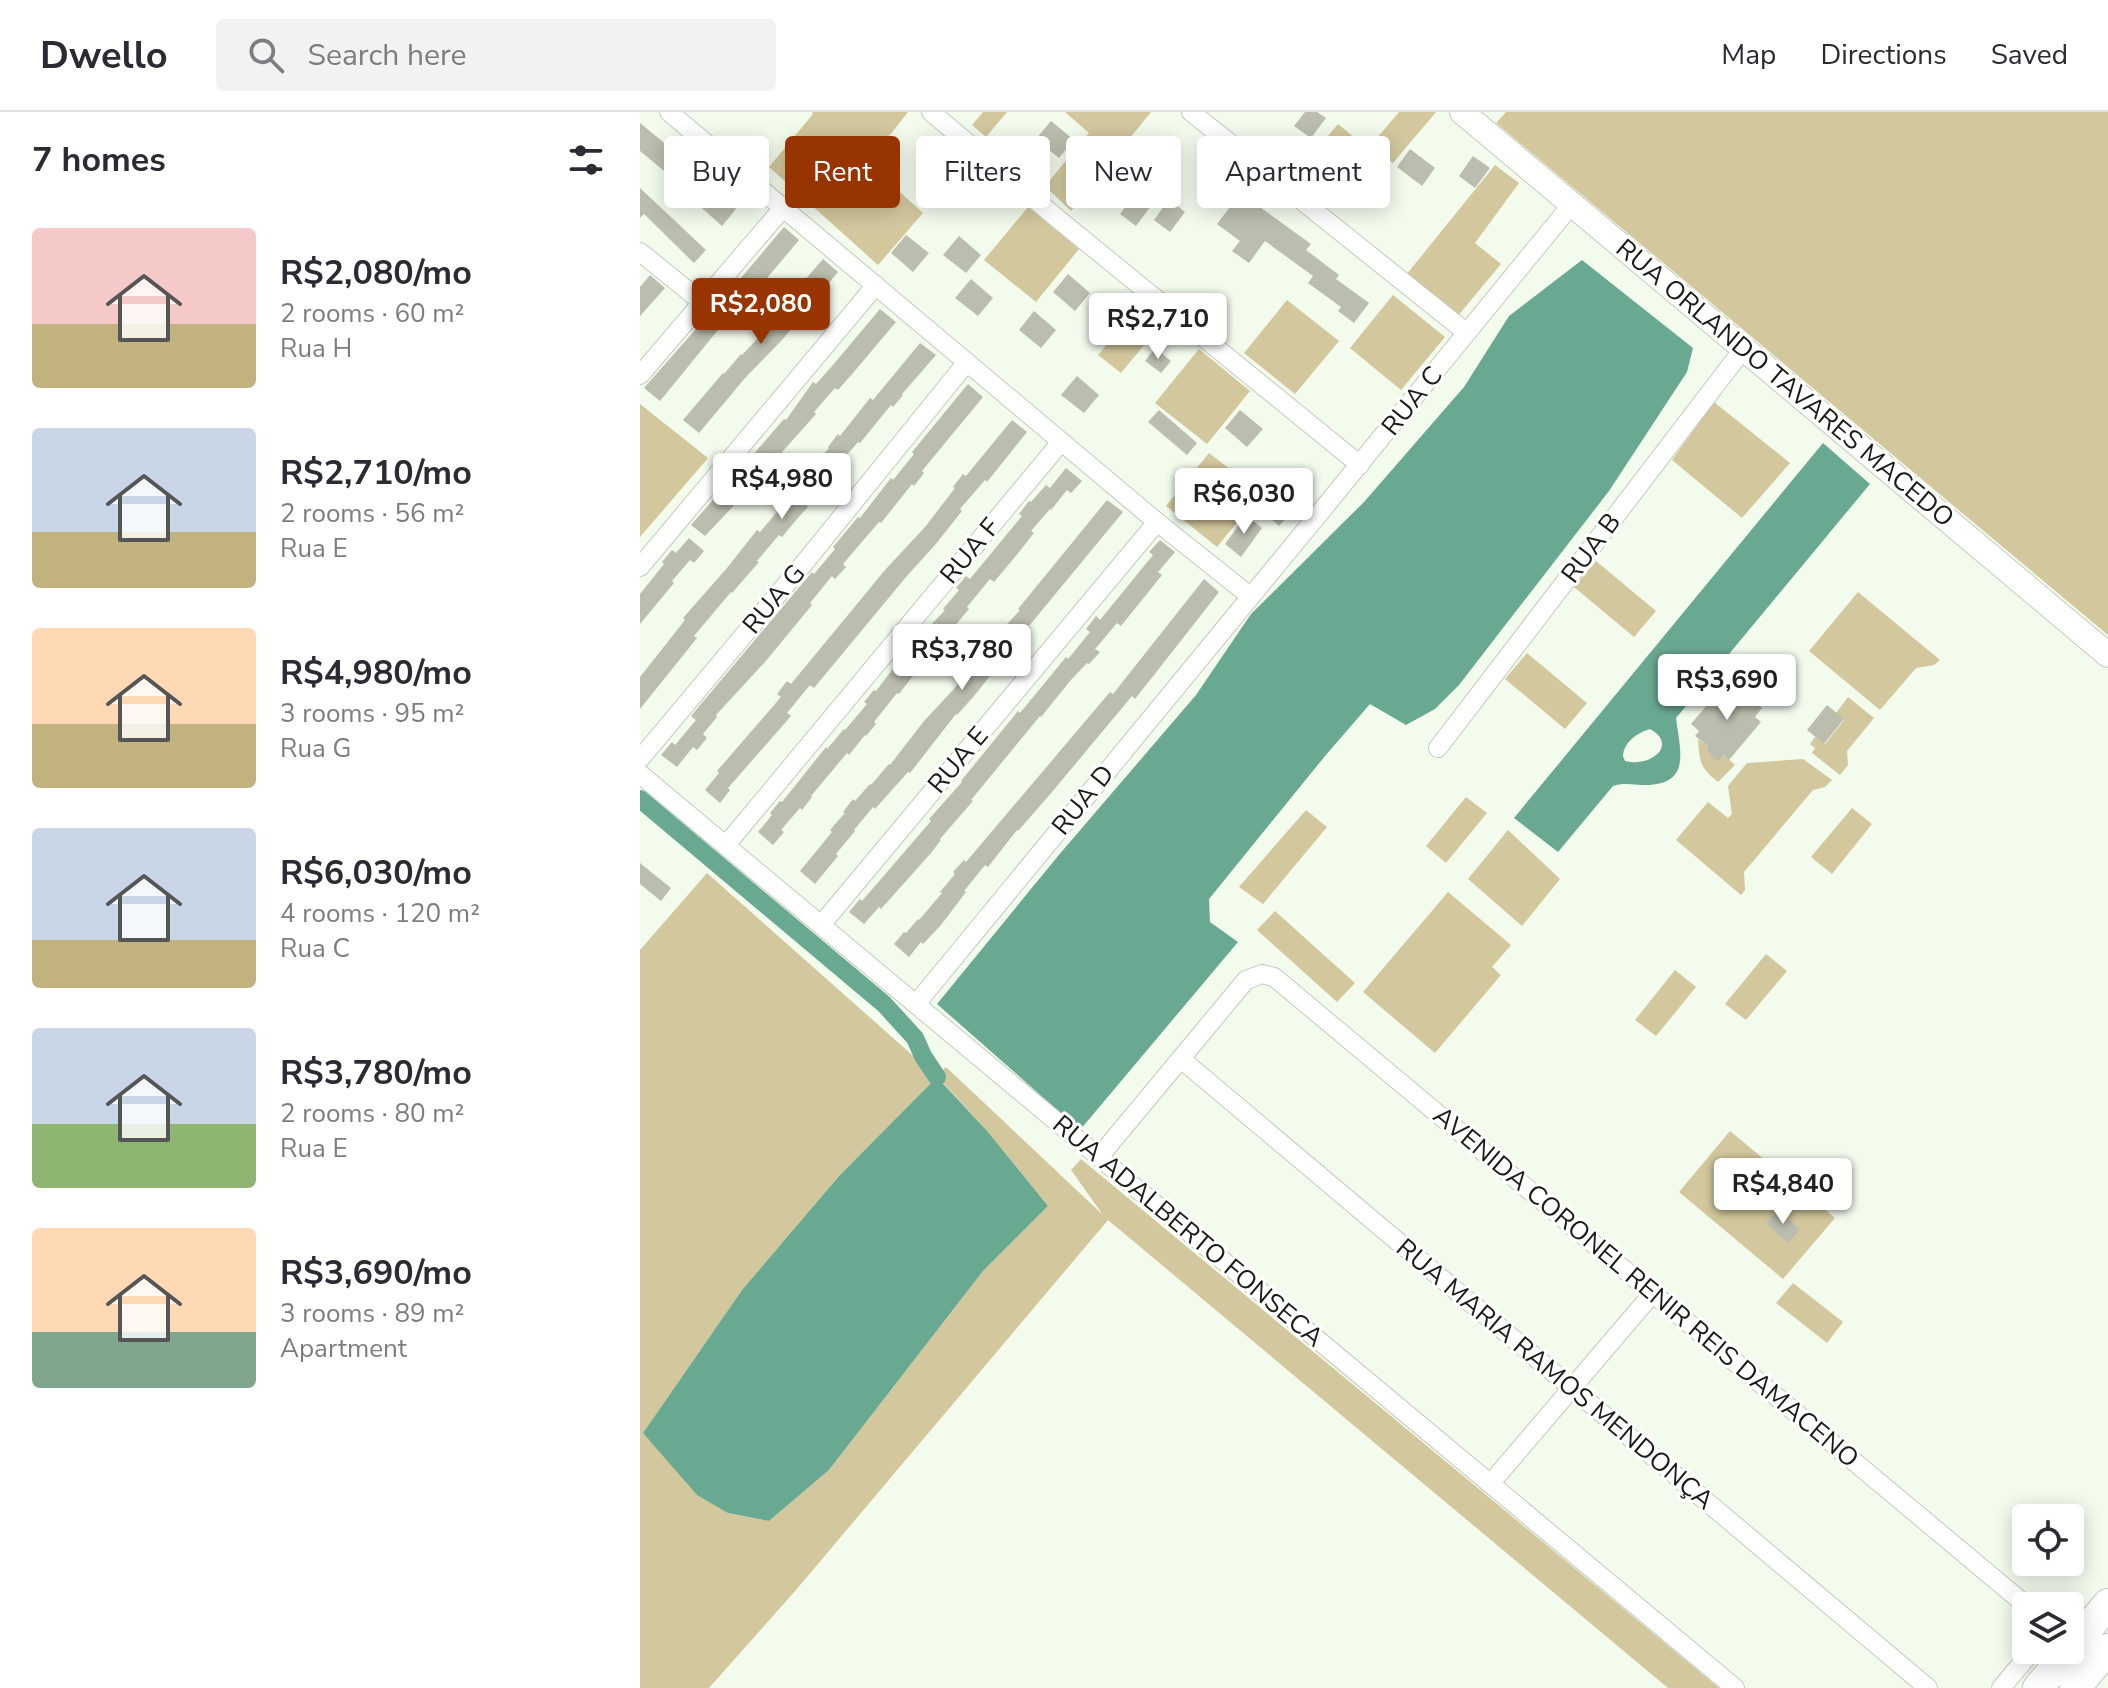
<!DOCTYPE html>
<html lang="en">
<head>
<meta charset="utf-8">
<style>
  :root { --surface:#fff; --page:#f2f2f3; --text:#2b2b33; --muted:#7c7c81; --line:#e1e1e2; --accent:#983400 }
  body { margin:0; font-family:"Nunito Sans",sans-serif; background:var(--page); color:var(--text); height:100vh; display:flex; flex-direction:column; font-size:30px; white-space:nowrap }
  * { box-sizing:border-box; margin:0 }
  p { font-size:26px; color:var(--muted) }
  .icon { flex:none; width:44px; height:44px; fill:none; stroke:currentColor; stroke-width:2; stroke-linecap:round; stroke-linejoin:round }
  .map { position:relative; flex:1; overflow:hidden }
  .side { display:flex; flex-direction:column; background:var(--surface); width:640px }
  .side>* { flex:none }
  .hud { position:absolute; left:24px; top:24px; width:760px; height:72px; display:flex; gap:16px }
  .tools { position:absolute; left:1372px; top:1392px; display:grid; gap:16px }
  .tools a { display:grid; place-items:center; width:72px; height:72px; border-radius:8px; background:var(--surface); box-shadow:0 4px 20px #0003; font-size:40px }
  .price { position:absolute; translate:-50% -68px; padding:0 18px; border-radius:8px; background:#fff; color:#222; font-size:26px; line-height:52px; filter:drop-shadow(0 2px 4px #0008) }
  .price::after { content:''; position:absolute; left:50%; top:48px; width:24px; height:18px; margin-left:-12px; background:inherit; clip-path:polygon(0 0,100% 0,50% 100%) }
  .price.on { background:var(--accent); color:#fff }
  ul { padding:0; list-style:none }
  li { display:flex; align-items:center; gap:24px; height:200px; padding:0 32px }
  li span { display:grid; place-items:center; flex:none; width:224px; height:160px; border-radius:8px; color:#555 }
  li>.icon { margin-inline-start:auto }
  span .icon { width:96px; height:96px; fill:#fffc; stroke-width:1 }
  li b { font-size:34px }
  h2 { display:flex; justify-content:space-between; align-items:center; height:96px; padding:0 32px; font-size:34px }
  .pill { padding:0 28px; border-radius:8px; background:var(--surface); box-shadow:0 4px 20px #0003; font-size:28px; line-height:72px }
  .pill.on { background:var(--accent); color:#fff }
  header { display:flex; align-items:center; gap:48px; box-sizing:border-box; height:112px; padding:0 40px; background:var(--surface); border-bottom:2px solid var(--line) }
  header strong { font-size:38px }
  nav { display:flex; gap:44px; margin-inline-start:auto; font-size:28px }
  .search { width:560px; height:72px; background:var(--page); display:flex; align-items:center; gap:20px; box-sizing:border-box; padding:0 28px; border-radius:8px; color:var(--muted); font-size:30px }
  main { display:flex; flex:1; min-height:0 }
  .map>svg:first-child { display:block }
</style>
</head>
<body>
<header>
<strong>Dwello</strong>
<div class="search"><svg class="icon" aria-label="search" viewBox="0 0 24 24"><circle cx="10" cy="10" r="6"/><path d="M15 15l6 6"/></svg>Search here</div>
<nav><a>Map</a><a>Directions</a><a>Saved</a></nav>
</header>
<main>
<section class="side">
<h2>7 homes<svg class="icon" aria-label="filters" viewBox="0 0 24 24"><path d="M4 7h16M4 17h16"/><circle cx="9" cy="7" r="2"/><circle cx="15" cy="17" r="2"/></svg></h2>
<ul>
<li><span style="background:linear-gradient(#f6c9c9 60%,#c2b280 0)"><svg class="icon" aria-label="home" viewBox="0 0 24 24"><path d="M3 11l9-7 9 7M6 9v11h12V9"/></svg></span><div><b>R$2,080/mo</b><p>2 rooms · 60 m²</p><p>Rua H</p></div></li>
<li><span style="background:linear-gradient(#c9d6e8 65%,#c2b280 0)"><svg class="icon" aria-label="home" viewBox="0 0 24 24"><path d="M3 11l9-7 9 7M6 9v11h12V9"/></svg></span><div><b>R$2,710/mo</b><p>2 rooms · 56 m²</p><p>Rua E</p></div></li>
<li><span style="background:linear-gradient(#ffd9b3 60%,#c2b280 0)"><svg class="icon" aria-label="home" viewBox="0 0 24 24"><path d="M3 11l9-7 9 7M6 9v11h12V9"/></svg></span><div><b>R$4,980/mo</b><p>3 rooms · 95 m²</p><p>Rua G</p></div></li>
<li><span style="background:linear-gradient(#c9d6e8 70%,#c2b280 0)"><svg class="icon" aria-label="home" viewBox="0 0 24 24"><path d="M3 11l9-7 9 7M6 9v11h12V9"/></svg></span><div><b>R$6,030/mo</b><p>4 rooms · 120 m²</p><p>Rua C</p></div></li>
<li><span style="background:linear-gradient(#c9d6e8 60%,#8fb573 0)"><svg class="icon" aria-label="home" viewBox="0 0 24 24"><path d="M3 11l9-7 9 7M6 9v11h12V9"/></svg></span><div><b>R$3,780/mo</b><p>2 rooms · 80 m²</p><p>Rua E</p></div></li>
<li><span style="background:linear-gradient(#ffd9b3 65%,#7fa58c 0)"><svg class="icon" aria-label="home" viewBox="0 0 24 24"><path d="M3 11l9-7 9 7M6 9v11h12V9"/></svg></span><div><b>R$3,690/mo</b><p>3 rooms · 89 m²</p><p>Apartment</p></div></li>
</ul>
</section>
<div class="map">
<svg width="1468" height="1576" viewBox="0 0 1468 1576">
  <rect width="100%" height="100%" fill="#f3fbed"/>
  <path fill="#d2c79d" d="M172,0h96l-40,51 55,50 -45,52 -109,-98 44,-53z
    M343,0h24l-21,25 -14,-12z
    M425,0h86l-80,99 -26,-25 44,-53z
    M759,0h37l-43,51 -22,-18z
    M866,0h602v523l-612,-512z
    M698,12l23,19 -44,52 -22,-19z
    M855,53l24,18 -44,60 26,21 -44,53 -51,-42z
    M388,95l51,42 -43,53 -52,-42z
    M753,183l52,42 -44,53 -51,-42z
    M647,188l52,41 -44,53 -51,-41z
    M502,191l22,18 -43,52 -23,-18z
    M559,237l51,42 -43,53 -52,-41z
    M1074,290l76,61 -48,55 -70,-58z
    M0,292l68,54 -68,79z
    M569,341l52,40 -44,54 -51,-41z
    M956,449l60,50 -22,26 -60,-50z
    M1218,480l82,68 -6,5 -18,3 -36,42 -71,-59z
    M887,541l60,50 -22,26 -60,-50z
    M1208,585l26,21 -27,33 1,14 -8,10 -28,-22 3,-5 -5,-4 5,-7 10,7 19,-24 -8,-7z
    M1058,627l10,7 -1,5 11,9 6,-5 11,10 -17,17c-19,-15 -18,-20 -20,-43z
    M1163,647l29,21 -7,7 -12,3 -69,82 1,18 -4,5 -65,-55 32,-38 20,16 4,-4 -4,-28 19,-23z
    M826,685l21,16 -41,50 -20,-17z
    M1212,696l20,16 -40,50 -21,-17z
    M666,698l21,17 -64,77 -24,-17z
    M868,718l52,49 -38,47 -54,-47z
    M67,761l230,204 -98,99 -97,114 -99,143 85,80 41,8 60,-51 154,-199 65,-65 -60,-74 -49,-54 2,-6 5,-5 157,148 -32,-45 10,-11 638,529h-51l-560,-468 -312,370 -87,98h-69v-738z
    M808,780l63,53 -19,22 9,8 -66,78 -72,-61z
    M635,799l80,72 -18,19 -80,-72z
    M1126,842l21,17 -41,49 -21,-16z
    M1035,858l21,17 -40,49 -21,-16z
    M1090,1019l105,87 -52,61 -104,-87z
    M1153,1171l50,39 -16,21 -51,-40z"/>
  <path fill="#6aa991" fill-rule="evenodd" d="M942,148l111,88 -6,24 -78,119 -150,194 -24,24 -29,16 -36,-21 -45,52 -116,143 1,23 28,20 -158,188 -143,-126 121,-148 138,-161 55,-81 113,-112 100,-115 45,-71z
    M1183,331l47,41 -194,234c4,32 16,67 -31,67 -11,0 -21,-3 -32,1l-55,66 -44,-34zM1010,617c28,15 2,39 -25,32l-2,-5c1,-14 14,-23 27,-27z
    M1130,547l8,2 3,6 -6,8 8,8v5l-7,7 -19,-15 -1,-3 10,-15z
    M297,965l51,55 60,74 -65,65 -154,199 -60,51 -41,-8 -31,-18 -54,-62 99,-143 97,-114z"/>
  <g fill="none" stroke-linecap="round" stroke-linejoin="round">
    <path stroke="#6aa991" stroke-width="18" d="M0,687l244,205 31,34 8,18 14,21"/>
  </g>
  <path fill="#bbbdae" d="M665,0h12l9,6 -15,20 -17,-12z
    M411,9l23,19 -15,18 -23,-19z
    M0,11l45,37 -1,2 15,12 -1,2 38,33 -14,17 -28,-25 1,-2 -21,-17 1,-2 -35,-29z
    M770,37l25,19 -13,18 -25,-19z
    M833,44l17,12 -15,20 -16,-12z
    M720,48l16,12 -15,20 -16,-12z
    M608,71l16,12 -7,10 54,39 -5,6 33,25 -3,4 33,24 -15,20 -16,-12 3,-4 -33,-24 5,-7 -48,-35 -16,22 -17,-12 8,-10 -23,-17z
    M0,76l66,62 -12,13 -50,-49 -4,4z
    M495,82l16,12 -15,20 -16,-12z
    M529,87l16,13 -15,20 -16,-12z
    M144,115l15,13 -74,88 -3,-3 -62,76 -16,-13 58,-66 1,1z
    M266,123l23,18 -16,19 -22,-19z
    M319,124l22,19 -15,18 -23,-18z
    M183,147l15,13 -56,68 -37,38 -46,55 -16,-13 40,-47 1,1 17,-20 1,1 19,-20 20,-24 -2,-1z
    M428,162l22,19 -15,18 -22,-19z
    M10,163l15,13 -25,28v-29z
    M331,167l22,19 -15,18 -23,-18z
    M240,197l16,13 -43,51 -15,17 -3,-2 -21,24 2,2 -66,74 2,2 -10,13 -3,-3 -34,36 -14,-11 28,-32 3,3 19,-23 -2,-2 45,-52 2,1 27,-38 3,2 17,-19z
    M394,199l22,19 -15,18 -22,-18z
    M280,231l16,12 -34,39 1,1 -10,12 -2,-2 -31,38 -2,-1 -21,24 2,2 -33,37 2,2 -11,12 -15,18 -3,-2 -22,26 2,1 -27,31 -1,-1 -37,44 3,2 -57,71v-32l45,-57 -2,-2 44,-50 30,-38 3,2 17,-20 20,-24 -1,-2 33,-38 -1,-1 10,-13 2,2 30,-38 3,2z
    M515,236l16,13 -10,12 -16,-12z
    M437,264l22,19 -15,18 -23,-18z
    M328,272l15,13 -61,74 2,2 -10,13 -2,-2 -31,39 -2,-1 -36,42 3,3 -11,12 -3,-3 -22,27 2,2 -47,57 -49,53 1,2 -14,17 4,4 -10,12 -4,-3 -16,20 -16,-12 11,-13 3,3 21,-25 -5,-4 121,-144 2,2 21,-25 -2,-2 25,-30 2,1 31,-40 2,2 21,-26 -2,-2z
    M519,298l38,33 -10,12 -39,-33z
    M600,298l23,19 -16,18 -22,-19z
    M372,308l15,12 -40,50 -2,-2 -25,29 2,2 -27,34 -29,32 -92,111 -4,-3 -23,28 4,3 -63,72 2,2 -10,13 -15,-13 14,-17 -2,-2 64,-74 -4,-3 10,-13 4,3 94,-114 40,-43 30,-39 -2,-1 10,-13 3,2z
    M426,356l16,13 -11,12 -4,-3 -16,20 -1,-1 -19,22 3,2 -15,19 -25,30 -4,-3 -23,28 2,2 -16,19 1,1 -27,29 -28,36 -2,-1 -23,29 2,2 -10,12 -1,-1 -16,20 -2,-2 -36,43 1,1 -10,13 -2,-2 -19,22 3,2 -11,13 -15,-13 14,-17 -2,-2 10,-12 2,1 44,-55 1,2 17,-20 1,1 22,-26 -3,-2 10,-12 2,1 29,-38 40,-43 -2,-1 16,-19 -3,-2 10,-12 4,3 52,-63 -3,-2 10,-13 2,1 15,-17 4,3z
    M649,373l15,13 -25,28 -15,-13z
    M467,388l16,12 -94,114 2,2 -11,12 -1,-1 -45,57 -17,19 -1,-1 -46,59 -2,-1 -33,37 -2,-2 -19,23 1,1 -19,23 2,2 -23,28 -15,-13 32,-39 -2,-2 15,-17 -2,-1 10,-13 2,2 15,-17 1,1 18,-21 1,1 34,-44 29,-31 37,-44 -2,-1 32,-35 -2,-1z
    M606,403l16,13 -21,29 -16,-13z
    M49,426l15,13 -10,12 -4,-3 -18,21 2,2 -34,41v-30l24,-30 -2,-2 10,-12 4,3z
    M520,428l15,12 -17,20 4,3 -41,51 -4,-3 -22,26 5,3 -11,12 -2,-1 -17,18 -29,36 -1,-1 -69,84 2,1 -33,38 1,1 -10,13 -50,56 -2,-2 -15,17 -15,-12 11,-13 2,2 69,-80 -2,-2 33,-37 -1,-1 57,-70 2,2 46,-56 2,2 22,-27 -4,-3 10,-13 4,4 53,-65 -4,-3z
    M564,467l15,13 -32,41 -52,66 -3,-3 -80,96 -34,39 -1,-1 -29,37 -3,-2 -21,26 2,1 -25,33 -18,19 -2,-2 -12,15 -15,-13 10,-12 2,1 12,-14 1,1 23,-27 -2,-1 15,-18 -2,-2 11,-12 2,2 144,-170 3,2z
    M1088,568l34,28 -7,9 6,5 -32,38 -5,-5 -6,6 -11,-10 1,-5 -13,-10 4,-5 -8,-7z
    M1187,593l17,14 -20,25 -17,-14z
    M0,751l31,25 -10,13 -21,-17z
    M1137,1098l23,19 -11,14 -23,-19z"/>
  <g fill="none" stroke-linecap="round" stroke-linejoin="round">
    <g stroke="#c2cabc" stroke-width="20">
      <path id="minor" d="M29,0l488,410 93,74
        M291,0l127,107 302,246
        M551,0l276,221
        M0,140l63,51
        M0,263l143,-167
        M0,455l236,-282
        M798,636l306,-400
        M0,647l165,-197 162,-200
        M0,662l1095,914
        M86,733l335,-403
        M181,813l336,-403
        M276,892c218,-267 439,-532 656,-800
        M541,947l747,629
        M459,1045l147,-177 16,-6 12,3 753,629
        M850,1372l163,-191
        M1361,1576l32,-38"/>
    </g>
    <g stroke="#c2cabc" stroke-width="26">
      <path id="tertiary" d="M822,0l646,543"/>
    </g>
    <g stroke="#c2cabc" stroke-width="32">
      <path id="primary" d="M1430,1538l38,-46
        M1398,1576l32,-38
        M1435,1576l33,-39"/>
    </g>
    <use href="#minor" stroke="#fff" stroke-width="18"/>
    <use href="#tertiary" stroke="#fff" stroke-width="24"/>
    <use href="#primary" stroke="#fff" stroke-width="30"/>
  </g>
  <g text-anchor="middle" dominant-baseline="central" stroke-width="6" stroke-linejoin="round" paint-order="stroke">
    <g font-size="26" fill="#191b16" stroke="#fff">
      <text transform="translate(1145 271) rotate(40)">RUA ORLANDO TAVARES MACEDO</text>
      <text transform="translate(772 289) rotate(-51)">RUA C</text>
      <text transform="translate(951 436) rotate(-53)">RUA B</text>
      <text transform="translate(330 439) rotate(-50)">RUA F</text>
      <text transform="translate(134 487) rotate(-50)">RUA G</text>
      <text transform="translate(318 648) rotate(-50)">RUA E</text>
      <text transform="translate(443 688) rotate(-51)">RUA D</text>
      <text transform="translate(548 1119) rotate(40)">RUA ADALBERTO FONSECA</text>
      <text transform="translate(1006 1175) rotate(40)">AVENIDA CORONEL RENIR REIS DAMACENO</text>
      <text transform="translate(915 1262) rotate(40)">RUA MARIA RAMOS MENDONÇA</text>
    </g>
  </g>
</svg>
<div class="tools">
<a><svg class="icon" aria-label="locate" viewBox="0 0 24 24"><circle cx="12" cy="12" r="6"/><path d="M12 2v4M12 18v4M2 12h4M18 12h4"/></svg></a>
<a><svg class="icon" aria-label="layers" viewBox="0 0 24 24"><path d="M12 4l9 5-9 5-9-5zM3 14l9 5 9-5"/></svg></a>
</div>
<b class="price on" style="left:121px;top:234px">R$2,080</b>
<b class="price" style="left:518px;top:249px">R$2,710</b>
<b class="price" style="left:142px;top:409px">R$4,980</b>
<b class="price" style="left:604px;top:424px">R$6,030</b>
<b class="price" style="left:322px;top:580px">R$3,780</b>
<b class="price" style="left:1087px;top:610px">R$3,690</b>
<b class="price" style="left:1143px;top:1114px">R$4,840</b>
<div class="hud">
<a class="pill">Buy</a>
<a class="pill on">Rent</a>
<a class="pill">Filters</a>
<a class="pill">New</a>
<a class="pill">Apartment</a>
</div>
</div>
</main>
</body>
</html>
